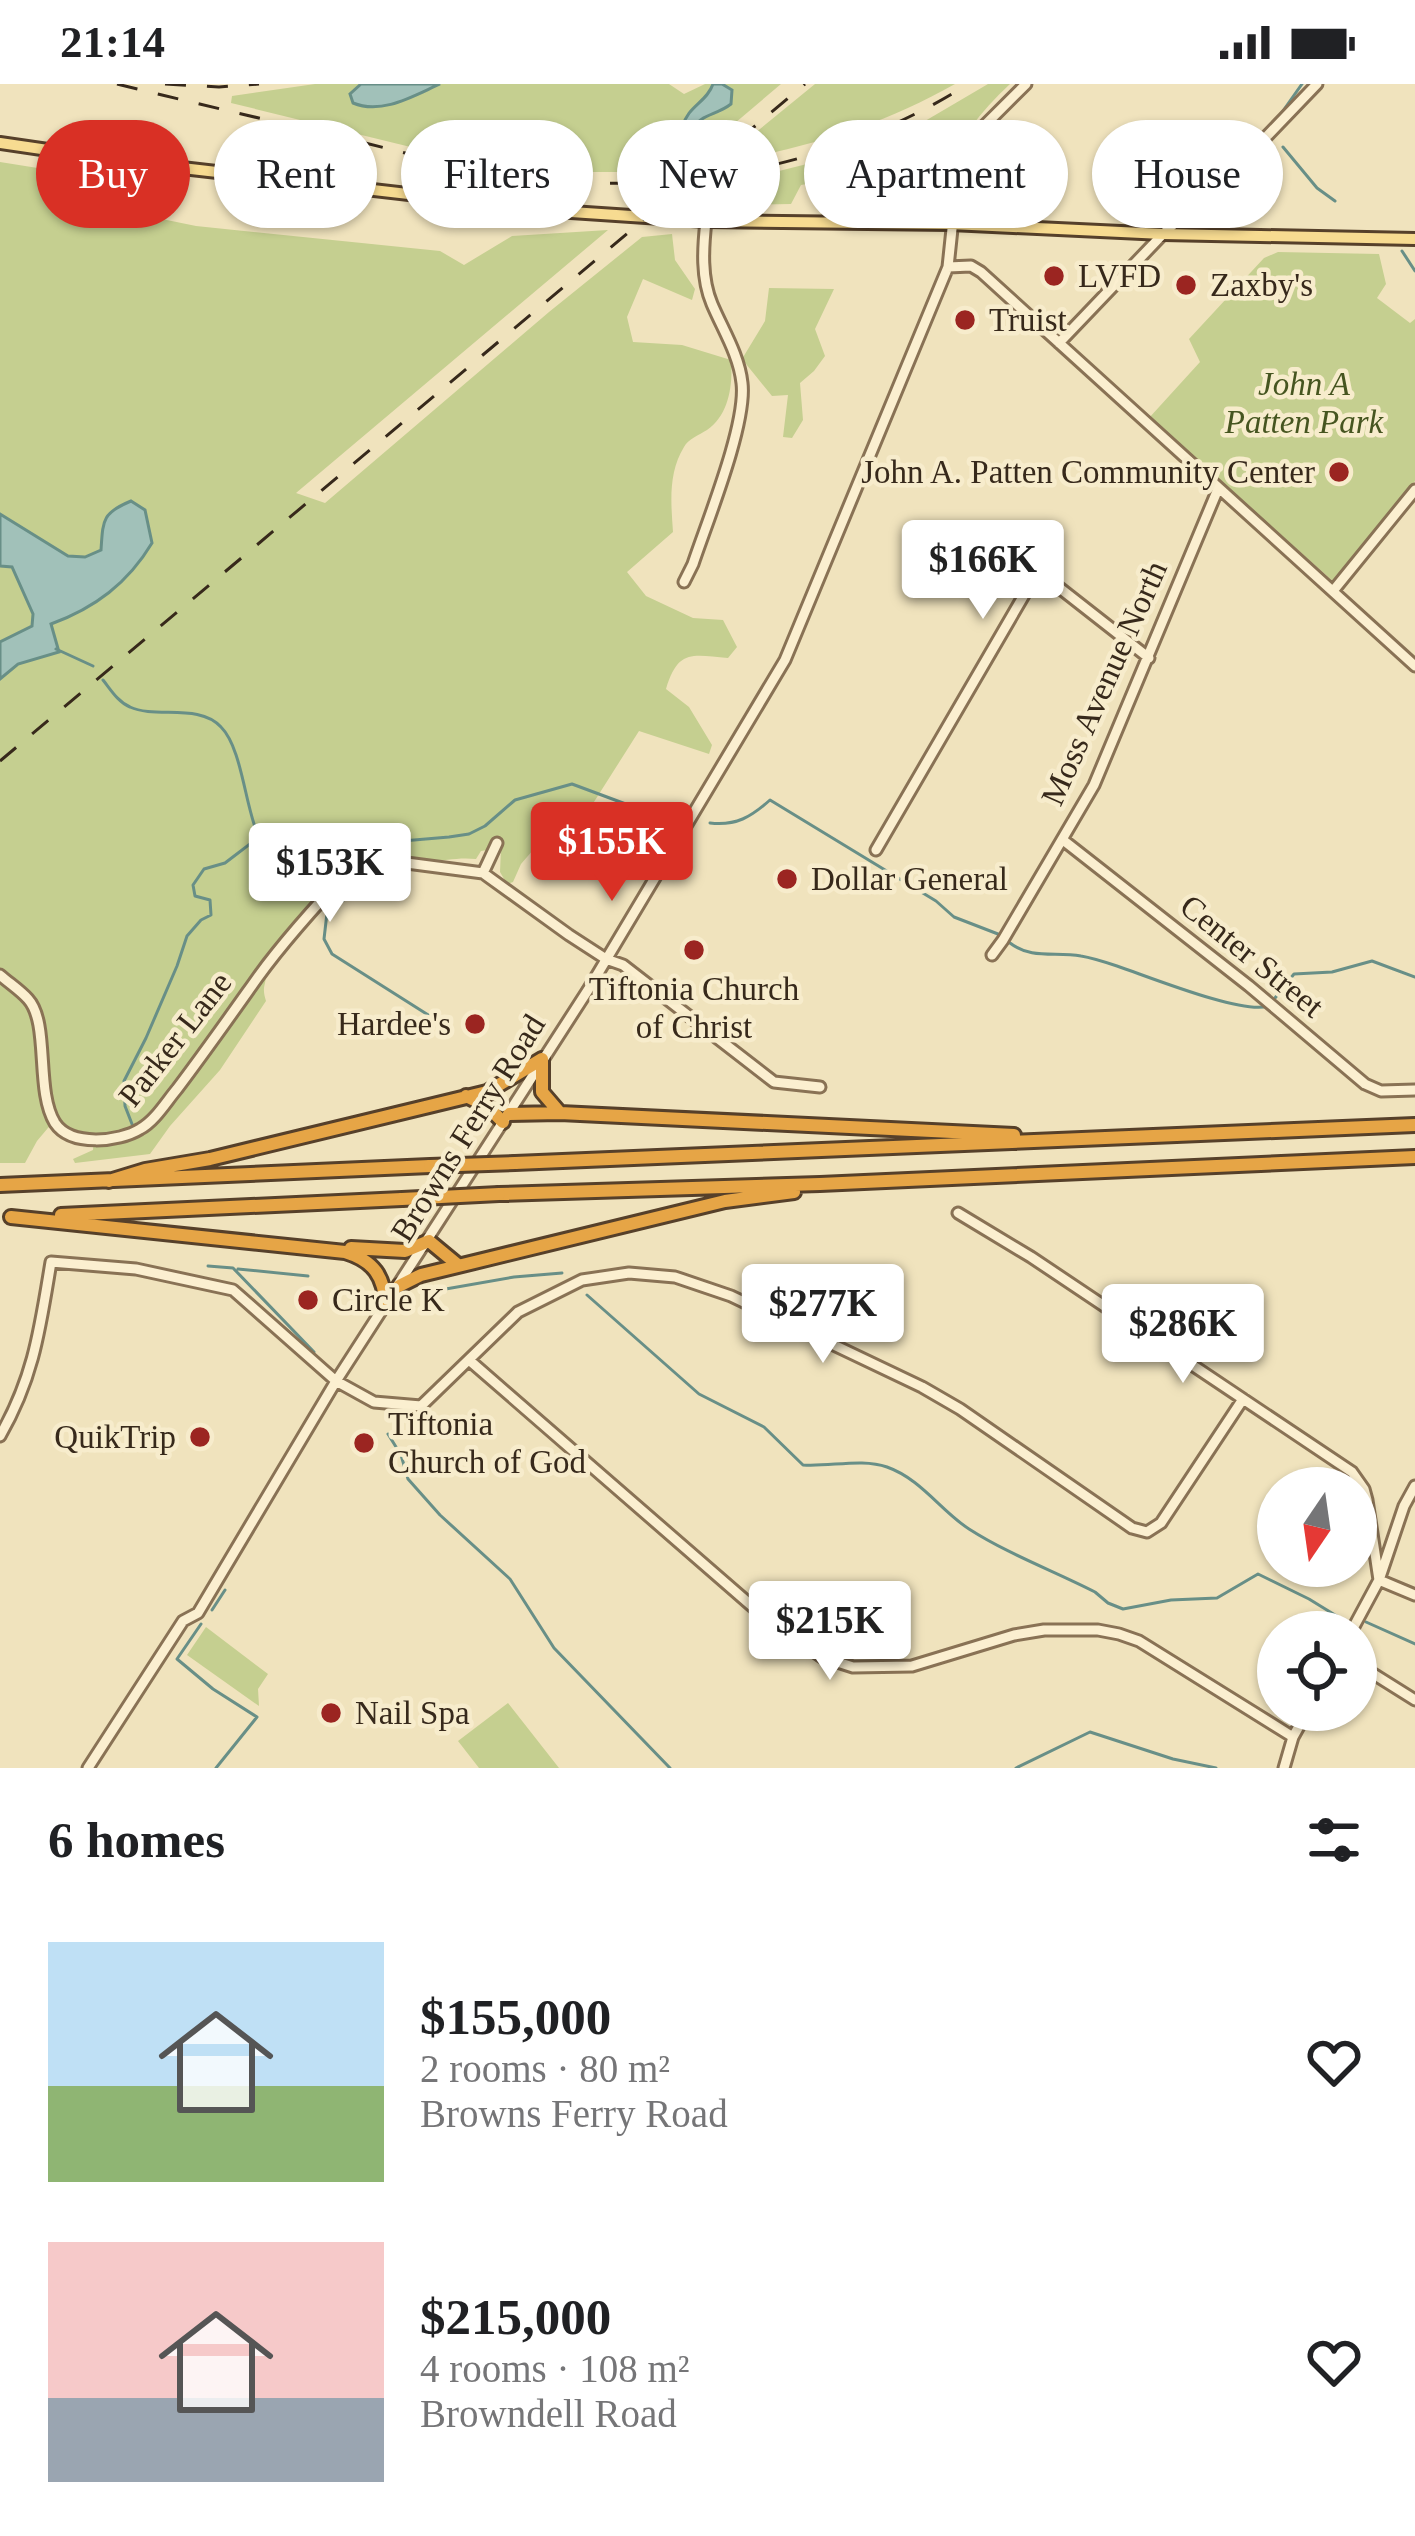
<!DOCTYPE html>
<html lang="en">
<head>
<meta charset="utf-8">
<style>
  :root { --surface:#fff; --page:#f2f2f2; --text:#202124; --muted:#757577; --accent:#d93025 }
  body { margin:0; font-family:"Times New Roman",serif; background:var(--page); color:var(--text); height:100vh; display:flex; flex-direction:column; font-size:45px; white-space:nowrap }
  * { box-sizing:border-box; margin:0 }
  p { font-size:39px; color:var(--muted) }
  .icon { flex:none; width:66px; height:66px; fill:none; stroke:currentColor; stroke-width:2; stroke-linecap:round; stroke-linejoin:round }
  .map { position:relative; height:1684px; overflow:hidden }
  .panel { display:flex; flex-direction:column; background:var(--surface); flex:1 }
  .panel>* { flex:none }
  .hud { position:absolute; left:36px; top:36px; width:1344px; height:108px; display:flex; gap:24px }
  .needle { width:78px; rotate:193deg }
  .fabs { position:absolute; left:1257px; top:1383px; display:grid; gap:24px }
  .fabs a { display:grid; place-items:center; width:120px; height:120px; border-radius:50%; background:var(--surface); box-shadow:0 3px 9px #0004; font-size:60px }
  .price { position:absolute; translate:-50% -102px; padding:0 27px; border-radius:12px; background:#fff; color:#222; font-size:39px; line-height:78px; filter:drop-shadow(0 3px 6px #0008) }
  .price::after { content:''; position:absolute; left:50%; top:72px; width:36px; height:27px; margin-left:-18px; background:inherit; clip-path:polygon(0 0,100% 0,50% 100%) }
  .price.active { background:var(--accent); color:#fff }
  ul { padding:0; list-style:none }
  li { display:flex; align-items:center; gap:36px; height:300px; padding:0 48px }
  li span { display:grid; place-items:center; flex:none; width:336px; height:240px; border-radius:0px; color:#555 }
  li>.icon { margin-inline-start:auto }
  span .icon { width:144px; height:144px; fill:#fffc; stroke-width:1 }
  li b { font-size:51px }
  h2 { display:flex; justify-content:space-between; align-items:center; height:144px; padding:0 48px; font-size:51px }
  .pill { padding:0 42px; border-radius:54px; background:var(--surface); box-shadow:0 3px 9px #0004; font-size:42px; line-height:108px }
  .pill.active { background:var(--accent); color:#fff }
  .status { display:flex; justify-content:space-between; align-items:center; height:84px; padding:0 60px; background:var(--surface); direction:ltr }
  .status svg { height:33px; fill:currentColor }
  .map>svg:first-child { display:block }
</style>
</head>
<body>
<div class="status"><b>21:14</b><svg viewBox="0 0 49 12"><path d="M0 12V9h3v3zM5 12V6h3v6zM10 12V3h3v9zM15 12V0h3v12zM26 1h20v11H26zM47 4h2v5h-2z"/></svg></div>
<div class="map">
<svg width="1415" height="1684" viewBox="0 0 1415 1684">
  <rect width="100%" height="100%" fill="#f0e3bd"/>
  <path fill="#c5cf90" d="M315,0h46l-11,11 43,9 47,-20h229l15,10 21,-10h8l-4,11 -18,14v20l14,-13 16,-4 11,-22 -10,-6h59l-104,88h-132l-118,-21 -196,-48 1,-7z
    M815,0h140c-78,44 -151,64 -238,80z
    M988,0h22c-30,28 -52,57 -69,94l-83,-1 -16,14 -24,-9 -17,3 -10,19 -124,2 29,-24 75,-9 52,-13 85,-29z
    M0,78l94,15 21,23 42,18 39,8 244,25 24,14 48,-29 96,-6 -312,263 29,10 224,-191 93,-75 30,-3 3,26 20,29 -3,11 -49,-21 -16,38 6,25 49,3 49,15c2,25 -2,55 -24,70 -8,5 -19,9 -23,17 -16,26 -13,56 -11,85l-46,40 19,24 47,22 30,2 14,27 -9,11c-36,-3 -50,-9 -62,31l23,18 23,38 -3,9 -70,-23 -66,104 -21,-7 -31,36 -8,18 -6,2 -7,-12 1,-24 -20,3 -5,8c-18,-2 -30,2 -47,2 -23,1 -54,-9 -76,0 -25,11 -82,95 -88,122 -2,7 -1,11 1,18l-46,69 -50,56 -20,28 -75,9 -2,-4 20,-9 1,-15 -18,-2 -23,-11 -16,19 -12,22h-25z
    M1278,168l101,2 7,30 -9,14 33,25 5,-4v162l-81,101 -185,-164 51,-56 -11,-23 75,-81z
    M769,204l65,1 -19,40 10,27 -11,15 -14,12 3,37 -11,18 -9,-1 5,-42 -16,1 -30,-37 23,-38z
    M206,1543l62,47 -10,15 1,17 -72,-51z
    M508,1619l51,65h-80l-21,-27z"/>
  <path fill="#a1c1b9" stroke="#688f87" stroke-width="3" d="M361,0h79c-27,12 -58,31 -87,19l-3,-9z
    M713,0h9l10,6 -1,14c-14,11 -29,10 -40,25l-8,-3c4,-19 24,-24 30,-42z
    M131,417l14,9 7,33c-24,40 -57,65 -101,81l8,28 -41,12 -18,15v-37l32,-16 1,-12 -21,-47 -12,-1v-52l68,42 17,1 16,-7c2,-30 1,-37 30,-49z"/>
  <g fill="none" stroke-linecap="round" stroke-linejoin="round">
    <path stroke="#688f87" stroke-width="3" d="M1278,34l24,-34
      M1283,63l34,41 18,13
      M1402,167l13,20
      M56,565l37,17
      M103,596c8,10 15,22 27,27 26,12 69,-4 91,20 21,21 24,79 37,108
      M710,739c26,3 41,-6 60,-23l166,101 18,16 44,17
      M351,756l7,17
      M364,789l1,10 -38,30 -3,26 8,15 101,64
      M1010,859c22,17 46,8 71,13 12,2 24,6 36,10 30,10 126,49 151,40
      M1275,914l19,-24 38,-2 40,-11 43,16
      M132,1040l-7,-18 -1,-25 22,-43 31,-72 10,-30 14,-16 10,-5 -1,-15 -15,-4 -2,-11 11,-16 21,-6 34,-26 46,9 45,-7 41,3 58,-5 20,-3 16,-8 30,-26 57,-16 86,32 16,3
      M208,1182l25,2 81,84
      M238,1185l70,7
      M440,1206l74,-13 48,-4
      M587,1211l112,99 65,33 39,38c27,2 59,-7 84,2 34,12 54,44 82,62 39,25 85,42 126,63l13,11 15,6 48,-9 46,-2 41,-24 51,25 39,24
      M388,1350l13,21 7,24 32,36 70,64 44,69 116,120
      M212,1526l13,-20
      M1366,1538l49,22
      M201,1540l-24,35 36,30 44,28 -41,51
      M1016,1684l74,-36 83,27 43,9"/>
    <g stroke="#897255" stroke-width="15">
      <path id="minor" d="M948,183l23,-1 10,6 434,394
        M1059,259l104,-109 80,-73 74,-77
        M684,498l9,-18c14,-42 54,-140 49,-181 -3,-28 -19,-53 -30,-79 -11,-26 -9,-56 -6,-83
        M1333,507l82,-101
        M1063,756l186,146 116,98 16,7 34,-1
        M876,766l162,-279 111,87
        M483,789l14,-30
        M992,871l11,-15 91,-155 124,-296
        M0,891c9,8 20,15 28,24 22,24 7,92 27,124 16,24 64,19 85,6 15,-8 26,-27 37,-40 28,-37 54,-74 81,-112 28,-39 63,-77 96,-112l45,-3 84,11 86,62 37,24 17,6 151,117 46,5
        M958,1129l73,44 321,215 12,17 3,11 12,80 36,15
        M469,1276l299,260 54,37 31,10 59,-1 102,-31 30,-5h54l21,4 20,7 154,96
        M0,1352c34,-59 40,-108 51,-174l85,7 97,21 103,91 38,21 47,4 97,-94 64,-32 47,-7 46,4 56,19 191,91 38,22 172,119 15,4 14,-9 82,-124
        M1351,1548l28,-52 25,-74 11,-20
        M1356,1579l59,37
        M88,1684l95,-147 15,-8 138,-232 252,-391 197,-330 163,-393 10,-95 20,-40 48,-48
        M1284,1684l9,-31 15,-27"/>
    </g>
    <g stroke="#56402a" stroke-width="16">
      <path id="major" d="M0,59l130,19 426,49 150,10 245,3 212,10 252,5"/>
    </g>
    <g stroke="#56402a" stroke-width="18">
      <path id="highway" d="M542,975v33l18,21 454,22
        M466,1012l22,11 15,15
        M509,1030l51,-1
        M515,1079l900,-38
        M109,1097l36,-11 65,-11 277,-67 55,-33
        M0,1101l430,-19
        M499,1110l321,-10 595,-27
        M61,1131l341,-16
        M11,1133l334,35c29,9 39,24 41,54
        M351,1164l54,3 24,-10 29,24
        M399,1202l22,-11 304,-74 69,-9"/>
    </g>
    <use href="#minor" stroke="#fbefd0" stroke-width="9"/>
    <use href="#major" stroke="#f7db91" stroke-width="10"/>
    <use href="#highway" stroke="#e6a546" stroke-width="12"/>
    <path stroke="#37291b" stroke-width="3" stroke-dasharray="21 21" stroke-linecap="butt" d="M117,0c77,19 154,37 232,55 57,14 112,29 170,38 153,21 319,-10 449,-93
      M165,0l54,3 40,-3
      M0,677l805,-677"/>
    <g stroke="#56402a" stroke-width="18" stroke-linecap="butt">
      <path id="highway-bridge" d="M430,1082l85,-3
        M402,1115l97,-5"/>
    </g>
    <use href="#highway-bridge" stroke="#e6a546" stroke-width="12"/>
  </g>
  <g fill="#9b2521" stroke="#f7eccc" stroke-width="4.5">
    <circle cx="1054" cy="192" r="12"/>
    <circle cx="1186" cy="201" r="12"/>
    <circle cx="965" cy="236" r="12"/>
    <circle cx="1339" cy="388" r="12"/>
    <circle cx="787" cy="795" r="12"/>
    <circle cx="694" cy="866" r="12"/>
    <circle cx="475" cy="940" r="12"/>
    <circle cx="308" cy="1216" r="12"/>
    <circle cx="200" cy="1353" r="12"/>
    <circle cx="364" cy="1359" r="12"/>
    <circle cx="331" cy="1629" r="12"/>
  </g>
  <g text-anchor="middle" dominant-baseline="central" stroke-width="9" stroke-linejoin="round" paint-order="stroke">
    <g font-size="33" fill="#37291b" stroke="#f7eccc" text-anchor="start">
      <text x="1078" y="192">LVFD</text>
      <text x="1210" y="201">Zaxby's</text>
      <text x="989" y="236">Truist</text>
      <text x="1315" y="388" text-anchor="end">John A. Patten Community Center</text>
      <text x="811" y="795">Dollar General</text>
      <text x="694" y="905" text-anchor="middle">Tiftonia Church<tspan x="694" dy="38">of Christ</tspan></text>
      <text x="451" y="940" text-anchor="end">Hardee's</text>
      <text x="332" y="1216">Circle K</text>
      <text x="388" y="1340">Tiftonia<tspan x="388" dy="38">Church of God</tspan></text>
      <text x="176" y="1353" text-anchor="end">QuikTrip</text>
      <text x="355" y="1629">Nail Spa</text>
    </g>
    <g font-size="33" font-style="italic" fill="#465520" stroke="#f7eccc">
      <text x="1304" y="300">John A<tspan x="1304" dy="38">Patten Park</tspan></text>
    </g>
    <g font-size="33" fill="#37291b" stroke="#f7eccc">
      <text transform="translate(1104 599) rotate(-66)">Moss Avenue North</text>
      <text transform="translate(1252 872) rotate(39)">Center Street</text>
      <text transform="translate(175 955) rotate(-52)">Parker Lane</text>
      <text transform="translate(468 1044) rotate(-58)">Browns Ferry Road</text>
    </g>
  </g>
</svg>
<div class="fabs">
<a><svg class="needle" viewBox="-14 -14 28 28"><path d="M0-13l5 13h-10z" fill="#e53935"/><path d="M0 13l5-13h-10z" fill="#757577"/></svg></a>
<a><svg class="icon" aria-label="locate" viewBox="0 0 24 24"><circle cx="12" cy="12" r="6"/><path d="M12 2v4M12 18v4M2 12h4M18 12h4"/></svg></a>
</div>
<b class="price" style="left:983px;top:538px">$166K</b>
<b class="price active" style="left:612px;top:820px">$155K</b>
<b class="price" style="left:330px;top:841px">$153K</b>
<b class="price" style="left:823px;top:1282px">$277K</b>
<b class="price" style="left:1183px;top:1302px">$286K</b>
<b class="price" style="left:830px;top:1599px">$215K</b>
<div class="hud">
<a class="pill active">Buy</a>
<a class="pill">Rent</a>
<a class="pill">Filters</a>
<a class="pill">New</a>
<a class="pill">Apartment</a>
<a class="pill">House</a>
</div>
</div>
<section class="panel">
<h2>6 homes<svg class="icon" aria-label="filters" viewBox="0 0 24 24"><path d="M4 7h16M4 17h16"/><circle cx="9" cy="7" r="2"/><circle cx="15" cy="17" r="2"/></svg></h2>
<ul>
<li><span style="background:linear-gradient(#bfe0f5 60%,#8fb573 0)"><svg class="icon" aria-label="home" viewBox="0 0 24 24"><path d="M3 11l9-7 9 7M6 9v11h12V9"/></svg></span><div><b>$155,000</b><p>2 rooms · 80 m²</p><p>Browns Ferry Road</p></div><svg class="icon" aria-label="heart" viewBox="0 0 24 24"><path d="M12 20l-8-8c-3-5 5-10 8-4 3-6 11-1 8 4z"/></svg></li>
<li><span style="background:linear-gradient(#f6c9c9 65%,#9aa5b1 0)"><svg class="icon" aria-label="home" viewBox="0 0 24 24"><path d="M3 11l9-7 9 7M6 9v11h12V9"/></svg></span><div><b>$215,000</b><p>4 rooms · 108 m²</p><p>Browndell Road</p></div><svg class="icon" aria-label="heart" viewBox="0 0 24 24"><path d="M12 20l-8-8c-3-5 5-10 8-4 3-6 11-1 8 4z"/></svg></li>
</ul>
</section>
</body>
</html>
